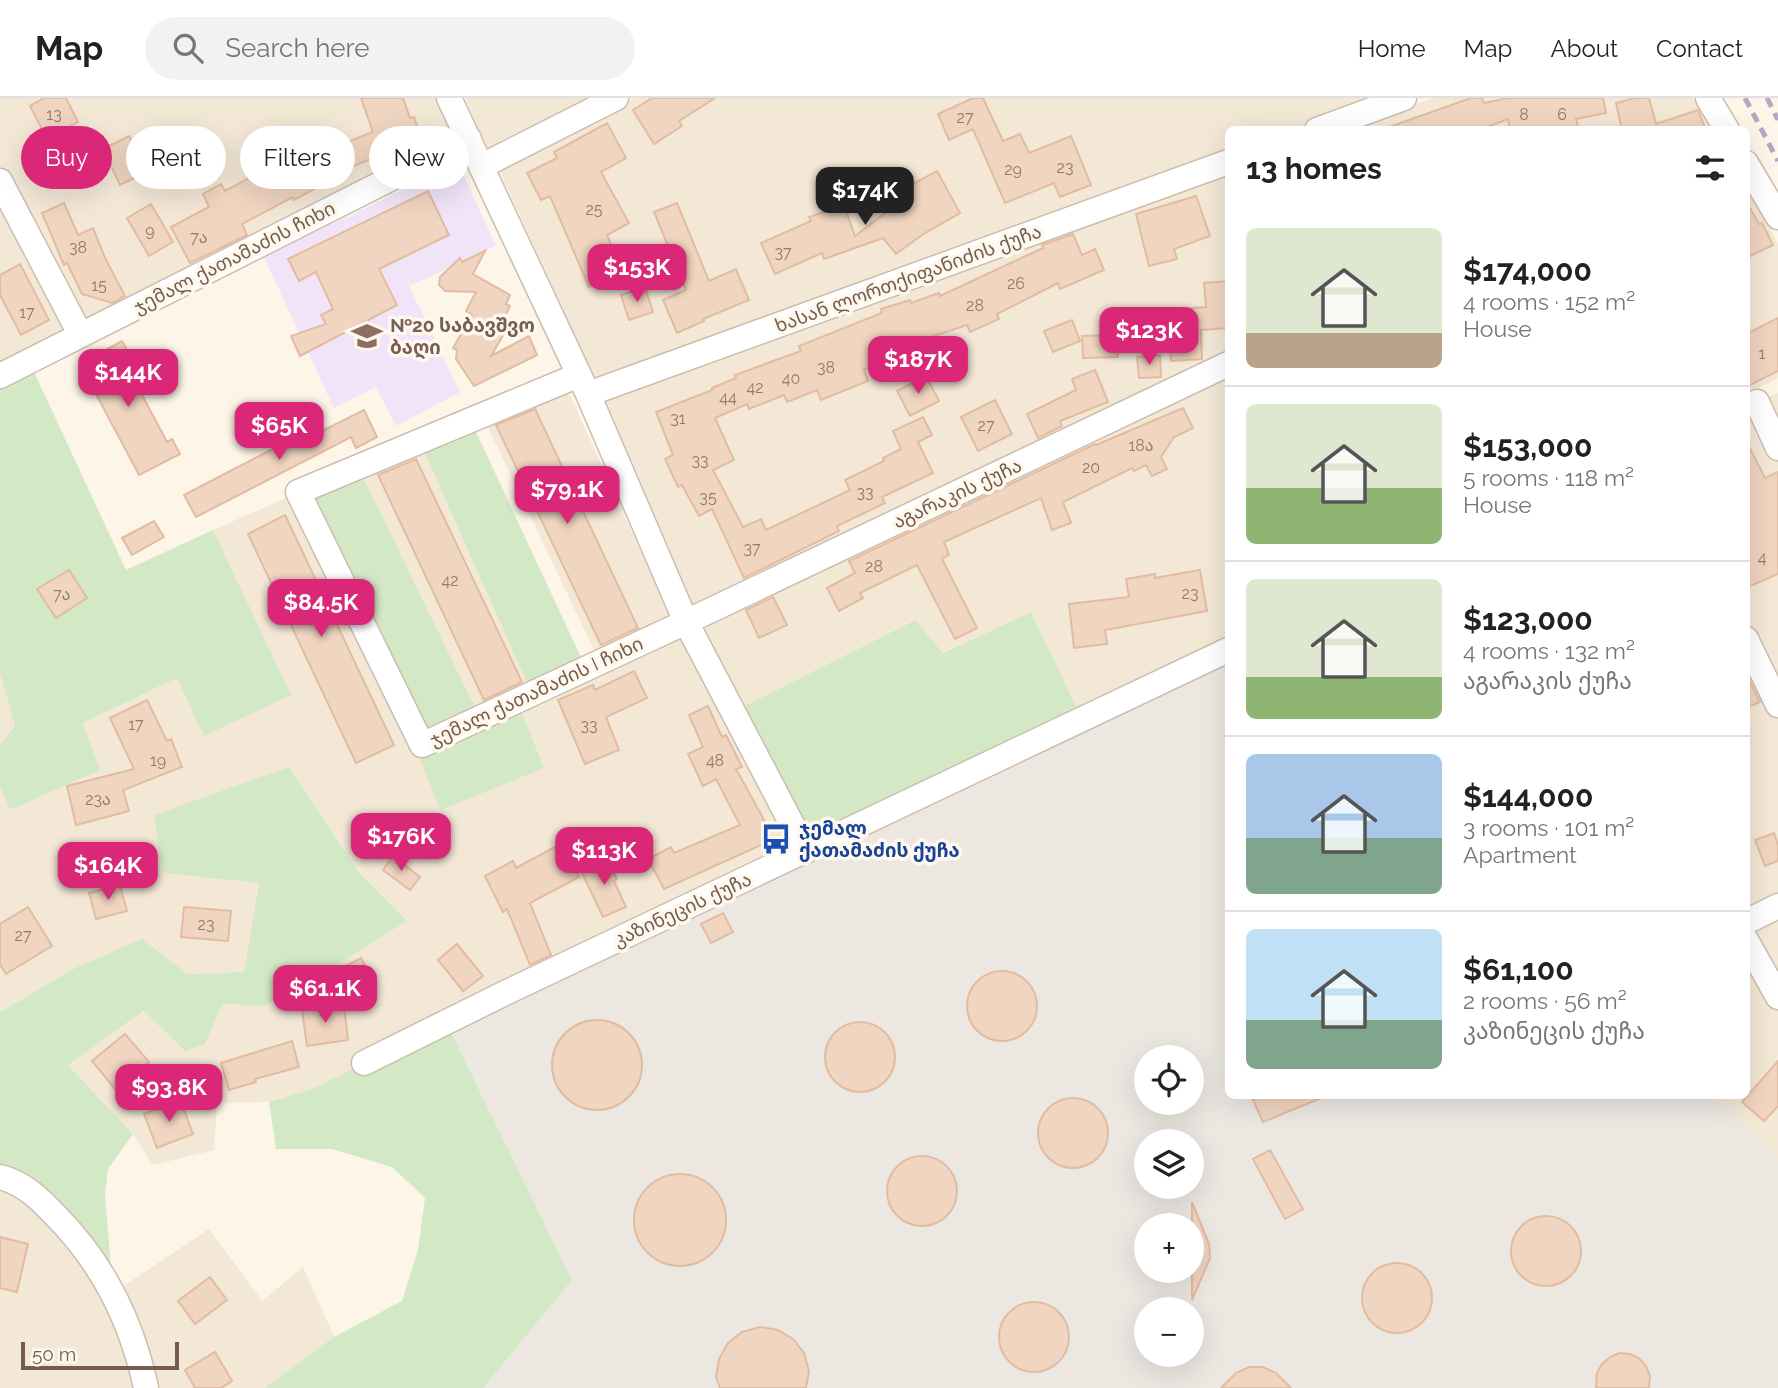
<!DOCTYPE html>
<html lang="en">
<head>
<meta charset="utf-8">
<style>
  :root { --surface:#fff; --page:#f2f2f2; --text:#222; --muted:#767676; --line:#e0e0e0; --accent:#db2777 }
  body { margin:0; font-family:Raleway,"Noto Sans Georgian",sans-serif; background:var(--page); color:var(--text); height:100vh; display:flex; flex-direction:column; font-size:26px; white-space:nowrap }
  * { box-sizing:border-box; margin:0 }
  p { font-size:23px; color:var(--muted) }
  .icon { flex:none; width:38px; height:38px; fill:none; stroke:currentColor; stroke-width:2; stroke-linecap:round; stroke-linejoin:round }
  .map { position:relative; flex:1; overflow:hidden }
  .panel { position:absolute; left:1225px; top:28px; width:525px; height:973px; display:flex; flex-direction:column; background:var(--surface); border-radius:10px; box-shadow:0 7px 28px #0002 }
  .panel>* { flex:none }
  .top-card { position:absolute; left:21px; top:28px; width:665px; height:63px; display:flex; gap:14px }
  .tools { position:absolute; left:1134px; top:947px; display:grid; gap:14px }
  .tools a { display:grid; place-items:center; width:70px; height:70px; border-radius:50%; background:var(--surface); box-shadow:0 7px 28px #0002; font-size:35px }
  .scale { position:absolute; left:21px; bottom:18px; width:158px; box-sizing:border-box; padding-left:7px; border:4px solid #755c4d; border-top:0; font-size:19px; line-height:24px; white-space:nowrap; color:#755c4d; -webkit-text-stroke:5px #fef8ee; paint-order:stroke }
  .price { position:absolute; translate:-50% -60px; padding:0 16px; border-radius:14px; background:var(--accent); color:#fff; font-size:23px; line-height:46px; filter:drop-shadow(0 2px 4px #0008) }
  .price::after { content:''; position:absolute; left:50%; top:42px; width:21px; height:16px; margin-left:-10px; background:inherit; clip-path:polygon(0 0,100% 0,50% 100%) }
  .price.current { background:#222; color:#fff }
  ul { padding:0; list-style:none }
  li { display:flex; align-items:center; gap:21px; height:175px; padding:0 21px }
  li+li { border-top:2px solid var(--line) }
  li span { display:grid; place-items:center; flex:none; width:196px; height:140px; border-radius:10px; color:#555 }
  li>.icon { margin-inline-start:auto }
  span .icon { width:84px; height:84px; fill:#fffc; stroke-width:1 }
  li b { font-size:30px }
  h2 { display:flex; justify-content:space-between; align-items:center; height:84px; padding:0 21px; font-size:30px }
  .chip { padding:0 24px; border-radius:32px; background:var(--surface); box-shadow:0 7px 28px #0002; font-size:24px; line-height:63px }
  .chip.current { background:var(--accent); color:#fff }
  header { display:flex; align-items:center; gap:42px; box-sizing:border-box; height:98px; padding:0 35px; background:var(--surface); border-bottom:2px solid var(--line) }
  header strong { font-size:33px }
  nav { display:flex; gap:38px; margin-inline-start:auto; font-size:24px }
  .search { width:490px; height:63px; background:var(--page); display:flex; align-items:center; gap:18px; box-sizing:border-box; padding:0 24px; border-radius:38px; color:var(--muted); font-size:26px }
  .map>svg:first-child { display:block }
</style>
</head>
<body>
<header>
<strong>Map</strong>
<div class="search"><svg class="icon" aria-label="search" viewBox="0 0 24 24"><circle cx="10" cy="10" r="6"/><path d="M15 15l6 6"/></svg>Search here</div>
<nav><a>Home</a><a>Map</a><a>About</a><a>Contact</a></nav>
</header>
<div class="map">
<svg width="1778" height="1290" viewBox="0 0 1778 1290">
  <rect width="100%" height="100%" fill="#fcf5e8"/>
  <path fill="#f3e7d6" d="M0,0h449l20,41 -469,237z
    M465,0h134l-111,55z
    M635,0h751l-87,31 -71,1v25l-631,228 -97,-211z
    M1433,0h262l20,31 -371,1z
    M1228,73v184l-535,255 -89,-209z
    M1746,91l32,54v135l-31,16z
    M1228,275v270l-148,72 -49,-103 -89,41 -28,-33 -170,86 -45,-81z
    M565,286l106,235 -75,35 -112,-235z
    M1778,295v766l-63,-63h31v-689z
    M419,342l113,253 154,-71 120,229 -301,142 -193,96 -43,13 -52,1 -3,47 -61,15 -20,-31 -65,-69 77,-54 40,40 37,-47 41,2 51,-27 93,-58 -49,-50 -69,-104 -126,106 96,10 -15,89 -58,2 -45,-34 -66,28 -75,44v-226l10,24 90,-41 -17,-46 94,-45 113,17 -77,-165z
    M0,575l15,53 -15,18z
    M0,1088l46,26 65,93 23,83h-134z
    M209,1131l53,72 41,-34 31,70 -70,51h-118l-33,-95z"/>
  <path fill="#ece7e1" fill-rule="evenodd" d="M1228,552v446h487l63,63v229h-1295l89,-108 -126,-258zM1146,959h46v45h-46zM1146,1043h46v45h-46zM1146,1127h46v45h-46zM1146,1211h46v45h-46z"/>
  <path fill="#f2e4f8" d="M458,65l38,83 -87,40 51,106 -64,34 -20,-39 -42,21 -70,-151z"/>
  <path fill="#d3e9c6" d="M29,263l97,209 87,-40 78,165 -87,41 -27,-58 -94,45 17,47 -90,40 -10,-24v-42l15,-18 -15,-53v-297z
    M470,321l116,249 -54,26 -113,-254z
    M358,369l122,251 -58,27 -124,-253z
    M1031,514l49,103 -271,123 -65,-132 171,-86 28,33z
    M521,613l23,57 -104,42 -22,-57z
    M289,669l69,104 49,50 -93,58 -51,27 -41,-2 -17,40 -20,7 -41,-40 -76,54 65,69 -25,35 -3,25 8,99 -7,-13 -106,-103v-165l75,-44 67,-29 45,35 57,-2 15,-89 -96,-10 -9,-58z
    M446,924l126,258 -89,108h-219l70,-51 68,-36 16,-51 7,-52 -33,-31 -60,-18h-56l-7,-47 43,-13z"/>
  <path fill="#f0d5c0" stroke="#e2bca1" stroke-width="2" d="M44,0h22l12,24 -31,17 -17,-33z
    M361,0h42l7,20 4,-1 9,27 -38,13 -2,-3 -51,21 2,3 -40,22 -1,-3 -51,27 5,11 -57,28 -19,-36 38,-20 -6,-13 18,-10 4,7 45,-24 1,2 44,-25 5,9 53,-21z
    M652,0h63l-36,23 3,5 -28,18 -21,-34z
    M973,0h10l20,43 17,-7 9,19 42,-17 20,49 -31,12 -6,-14 -49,20 -32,-74 -24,11 -11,-26z
    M1471,0h11l2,5 24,-5h95l3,15 -30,6 3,11h-69l-2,-11 -29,11h-89l-1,-3z
    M1635,0h14l7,26 42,-14 8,20h-84l-6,-27z
    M607,25l19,35 -25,14 28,51 -22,12 16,37 -34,15 -39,-91 -9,4 -14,-27 30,-15 -3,-6z
    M129,38l18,36 -27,13 -17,-36z
    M937,73l23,42 -38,22 -26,19 -13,-16 -59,21 -2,-6 -47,21 -14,-31 50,-22 -2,-4 35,-12 11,31 57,-44 -3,-6z
    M428,93l21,44 -70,34 18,36 -97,51 -9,-20 35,-12 -5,-9 12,-6 -17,-37 -17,9 -11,-22z
    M1196,98l14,40 -36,13 3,10 -28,7 -13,-52z
    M1746,103l13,23 3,-1 11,22 -27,13z
    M64,105l14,32 15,-7 13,32 19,36 -13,7 -30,-9 -15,-31 -3,2 -22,-52z
    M677,105l32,78 27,-12 13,31 -46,19 1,2 -27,12 -14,-33 23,-10 -32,-78z
    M151,106l22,38 -24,14 -22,-38z
    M1073,136l9,21 13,-6 9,21 -44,19 -2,-6 -61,31 2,5 -29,13 -3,-7 -93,31 4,8 -14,5 4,12 -47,19 -4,-10 -30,12 -3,-7 -35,14 -2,-5 -32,14 19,42 -21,10 30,57 18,-8 5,11 84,-40 -5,-10 39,-19 -1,-3 18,-9 -8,-18 30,-14 9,18 -14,7 15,31 -51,24 3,6 -48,23 2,5 -95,47 -32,-69 -13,7 -17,-31 -4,2 -13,-28 8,-4 -17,-43 56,-22v-2l24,-10 -1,-3 66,-24 -2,-5 83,-33 -1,-4 29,-9 1,3 28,-10 1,3 103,-48 -1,-3z
    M485,153l-12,23 37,21 -4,9 4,2 -5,10 7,4 -21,36 38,-20 8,19 -63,31 -18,-27 1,-9 -4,-2 19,-33 -6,-4 10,-19 -31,-1 -6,-6 1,-8 20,-19 2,4z
    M20,166l29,56 -28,15 -21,-40v-20z
    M1228,183v47l-27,2 1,29 -31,2 -4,-51 39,-3 -2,-24z
    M645,189l8,25 -24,8 -8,-25z
    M1778,220v53l-32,16v-53z
    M1072,222l8,21 -27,11 -9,-21z
    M1117,237l1,22 -35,1 -1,-22z
    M122,243l8,14 -7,4 44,83 5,-3 8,15 -41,21 -59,-111z
    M1160,257l1,22 -22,1 -2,-21z
    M1095,272l13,32 -48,19 2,5 -24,12 -11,-24 49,-24 -4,-11z
    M926,278l13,25 -29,15 -13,-25z
    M995,302l17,34 -34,17 -17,-34z
    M1183,310l10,20 -19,9 -13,20 6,12 -15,7 -6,-11 -12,6 -2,-3 -69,34 8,21 -19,7 -11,-32 -97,44 5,13 -7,4 35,69 -22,11 -38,-74 -57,28 3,5 -24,13 -12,-23 28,-15 -6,-12 246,-117 1,1z
    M535,311l103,219 -37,17 -105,-220z
    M364,312l13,27 -21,11 -5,-11 -155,80 -12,-22 133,-69 3,6z
    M1746,343l19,37 13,-6v102l-32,14z
    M416,361l106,223 -38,18 -106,-225z
    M285,417l109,230 -38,18 -108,-229z
    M154,423l10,16 -32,18 -10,-17z
    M69,472l18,28 -31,20 -19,-29z
    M1200,472l7,41 -102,19 2,14 -33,4 -5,-44 60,-7 -3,-18 29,-5v4z
    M773,499l14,28 -28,13 -13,-28z
    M634,573l13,27 -41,19 13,33 -34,14 -27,-64 35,-15 2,5z
    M1746,576l14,28 -14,6z
    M147,602l20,41 4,-2 11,28 -59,23 6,21 -53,14 -9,-39 67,-17 -24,-51z
    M708,608l14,31 4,-2 16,32 -6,2 26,47 10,24 -108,49 -16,-30 23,-12 3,6 66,-28 -24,-46 -13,7 -15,-32 15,-7 -14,-32z
    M1774,735l4,12v16l-13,5 -10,-26z
    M562,745l17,34 -49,26 21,52 -21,10 -23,-56 -4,3 -18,-36 28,-15 3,7z
    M393,758l27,21 -10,13 -27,-20z
    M606,760l11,21 -3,2 12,26 -23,10 -22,-46z
    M120,787l7,26 -31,8 -7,-26z
    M28,809l24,39 -46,28 -6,-9v-41z
    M184,809l47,4 -3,30 -47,-4z
    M723,815l10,19 -22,11 -10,-19z
    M457,846l26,32 -20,15 -25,-31z
    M361,860l11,21 -25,13 -11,-21z
    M967 908a35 35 0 1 1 70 0a35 35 0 1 1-70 0Z
    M344,907l4,35 -41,6 -5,-36z
    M552 967a45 45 0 1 1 90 0a45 45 0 1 1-90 0Z
    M825 959a35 35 0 1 1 70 0a35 35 0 1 1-70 0Z
    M125,936l24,28 -33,28 -24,-29z
    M292,943l7,26 -44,12 1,3 -27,8 -8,-27z
    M1778,963v45l-14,15 -22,-19z
    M1263,998h63l-63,26 -10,-22z
    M1038 1035a35 35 0 1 1 70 0a35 35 0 1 1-70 0Z
    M180,1001l13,35 -36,14 -13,-34z
    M1270,1052l33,59 -18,10 -32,-60z
    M887 1093a35 35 0 1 1 70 0a35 35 0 1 1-70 0Z
    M634 1122a46 46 0 1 1 92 0a46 46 0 1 1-92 0Z
    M1192,1104l17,42 1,14 -18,42z
    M1511 1153a35 35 0 1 1 70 0a35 35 0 1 1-70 0Z
    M0,1139l28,7 -11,48 -17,-4z
    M1362 1200a35 35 0 1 1 70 0a35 35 0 1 1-70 0Z
    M210,1179l17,23 -32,24 -17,-23z
    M999 1239a35 35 0 1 1 70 0a35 35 0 1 1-70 0Z
    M760,1229l18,3 15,9 11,14 5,18 -3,17h-86l-4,-11 3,-18 9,-16 14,-11z
    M215,1254l17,29 -11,7h-26l-10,-18z
    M1619,1255l11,1 9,4 7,8 4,10 -1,12h-53l1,-15 5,-9 8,-7z
    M1249,1269h14l13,6 15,15h-70l15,-15z"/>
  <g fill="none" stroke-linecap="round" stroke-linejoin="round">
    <g stroke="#cdbdae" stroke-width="27">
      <path id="minor" d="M449,0l139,296 98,228 120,229
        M1708,0l19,32
        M1317,32l87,-32
        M1746,65l32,54
        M482,68l134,-68
        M0,83l80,153
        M579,277l-281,117 124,253 264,-123 542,-258
        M0,278l469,-237
        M588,296l640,-232
        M1757,304l21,46
        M1746,541l32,66
        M1746,824l32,-16
        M1746,842l32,57
        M364,965l141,-70 723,-343
        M0,1079c24,6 40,22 57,40 47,48 75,105 89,171"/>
    </g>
    <use href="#minor" stroke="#fff" stroke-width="24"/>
    <path stroke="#b8a6c5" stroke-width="5" stroke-dasharray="10 7" stroke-linecap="butt" d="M1745,0l33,63
      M1767,0l11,22"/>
  </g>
  <defs>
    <g id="school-bare" transform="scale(2.415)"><path d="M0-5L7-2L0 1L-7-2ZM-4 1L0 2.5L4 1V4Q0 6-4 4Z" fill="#8d6e63" stroke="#fef8ee" stroke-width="2.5" paint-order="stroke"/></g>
    <g id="bus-bare" transform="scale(2.415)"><path d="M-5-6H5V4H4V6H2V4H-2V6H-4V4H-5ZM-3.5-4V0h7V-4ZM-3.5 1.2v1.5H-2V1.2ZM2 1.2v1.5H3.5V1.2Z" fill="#1a4fb4" stroke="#fef8ee" stroke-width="2.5" paint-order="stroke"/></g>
  </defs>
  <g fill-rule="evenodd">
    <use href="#school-bare" x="367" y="238"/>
    <use href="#bus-bare" x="776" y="741"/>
  </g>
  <g text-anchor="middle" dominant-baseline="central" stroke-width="7" stroke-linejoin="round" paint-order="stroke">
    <g font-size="16" fill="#947a6a">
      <text x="54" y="16">13</text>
      <text x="1524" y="16">8</text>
      <text x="1562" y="16">6</text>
      <text x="965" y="19">27</text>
      <text x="1065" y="69">23</text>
      <text x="1013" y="71">29</text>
      <text x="594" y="111">25</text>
      <text x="150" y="132">9</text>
      <text x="199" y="139">7ა</text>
      <text x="78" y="149">38</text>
      <text x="783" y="154">37</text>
      <text x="1016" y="185">26</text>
      <text x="99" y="187">15</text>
      <text x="975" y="207">28</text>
      <text x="27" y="214">17</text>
      <text x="1762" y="255">1</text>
      <text x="826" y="269">38</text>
      <text x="791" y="280">40</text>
      <text x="755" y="289">42</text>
      <text x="728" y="299">44</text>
      <text x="678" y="320">31</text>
      <text x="986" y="327">27</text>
      <text x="1141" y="347">18ა</text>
      <text x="700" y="362">33</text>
      <text x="1091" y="369">20</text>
      <text x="865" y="394">33</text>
      <text x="708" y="399">35</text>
      <text x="752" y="450">37</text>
      <text x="1762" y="459">4</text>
      <text x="874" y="468">28</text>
      <text x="450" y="482">42</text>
      <text x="1190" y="495">23</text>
      <text x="62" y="496">7ა</text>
      <text x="136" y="626">17</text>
      <text x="589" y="627">33</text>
      <text x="158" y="662">19</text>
      <text x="715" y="662">48</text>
      <text x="98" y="701">23ა</text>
      <text x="206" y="826">23</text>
      <text x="23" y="837">27</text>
    </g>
    <g font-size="19" fill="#755c4d" stroke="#fef8ee">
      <text transform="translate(234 159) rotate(-27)">ჯემალ ქათამაძის ჩიხი</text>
      <text transform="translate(908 180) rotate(-20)">ხასან ლორთქიფანიძის ქუჩა</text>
      <text transform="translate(957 395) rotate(-25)">აგარაკის ქუჩა</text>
      <text transform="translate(536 593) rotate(-25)">ჯემალ ქათამაძის I ჩიხი</text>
      <text transform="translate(682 811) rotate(-25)">კაზინეცის ქუჩა</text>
    </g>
    <g font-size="19" font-weight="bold" fill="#785e54" stroke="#fef8ee" text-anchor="start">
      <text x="390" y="227">№20 საბავშვო<tspan x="390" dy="22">ბაღი</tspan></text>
    </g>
    <g font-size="19" font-weight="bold" fill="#164399" stroke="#fef8ee" text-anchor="start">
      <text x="799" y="730">ჯემალ<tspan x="799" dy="22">ქათამაძის ქუჩა</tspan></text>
    </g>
  </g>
</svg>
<div class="tools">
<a><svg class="icon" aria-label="locate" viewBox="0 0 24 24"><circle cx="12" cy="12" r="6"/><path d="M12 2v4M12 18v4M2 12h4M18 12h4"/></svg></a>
<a><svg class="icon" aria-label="layers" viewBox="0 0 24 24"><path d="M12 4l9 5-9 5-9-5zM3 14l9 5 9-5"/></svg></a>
<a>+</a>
<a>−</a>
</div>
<div class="scale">50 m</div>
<b class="price current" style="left:865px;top:129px">$174K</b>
<b class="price" style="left:637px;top:206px">$153K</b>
<b class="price" style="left:1149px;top:269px">$123K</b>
<b class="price" style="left:918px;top:298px">$187K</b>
<b class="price" style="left:128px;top:311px">$144K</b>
<b class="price" style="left:279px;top:364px">$65K</b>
<b class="price" style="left:567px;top:428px">$79.1K</b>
<b class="price" style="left:321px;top:541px">$84.5K</b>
<b class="price" style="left:401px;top:775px">$176K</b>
<b class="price" style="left:604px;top:789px">$113K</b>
<b class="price" style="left:108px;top:804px">$164K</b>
<b class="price" style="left:325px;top:927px">$61.1K</b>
<b class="price" style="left:169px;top:1026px">$93.8K</b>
<div class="top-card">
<a class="chip current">Buy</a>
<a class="chip">Rent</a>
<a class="chip">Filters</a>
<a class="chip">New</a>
</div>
<section class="panel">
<h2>13 homes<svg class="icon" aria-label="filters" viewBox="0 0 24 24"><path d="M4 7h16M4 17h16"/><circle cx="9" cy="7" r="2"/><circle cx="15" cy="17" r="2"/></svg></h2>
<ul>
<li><span style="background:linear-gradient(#dfe7d0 75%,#b9a48a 0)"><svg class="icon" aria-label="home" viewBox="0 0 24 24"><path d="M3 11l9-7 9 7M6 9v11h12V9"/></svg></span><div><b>$174,000</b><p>4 rooms · 152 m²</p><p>House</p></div></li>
<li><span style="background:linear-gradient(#dfe7d0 60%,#8fb573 0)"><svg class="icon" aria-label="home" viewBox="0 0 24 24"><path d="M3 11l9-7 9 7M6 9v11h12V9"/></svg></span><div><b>$153,000</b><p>5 rooms · 118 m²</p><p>House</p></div></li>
<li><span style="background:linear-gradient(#dfe7d0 70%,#8fb573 0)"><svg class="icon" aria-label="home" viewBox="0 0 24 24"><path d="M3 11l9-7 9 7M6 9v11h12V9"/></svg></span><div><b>$123,000</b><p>4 rooms · 132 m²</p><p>აგარაკის ქუჩა</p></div></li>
<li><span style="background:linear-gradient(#a9c7e8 60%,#7fa58c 0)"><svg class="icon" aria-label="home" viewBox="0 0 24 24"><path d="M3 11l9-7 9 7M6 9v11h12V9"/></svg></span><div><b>$144,000</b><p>3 rooms · 101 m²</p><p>Apartment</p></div></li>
<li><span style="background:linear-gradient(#bfe0f5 65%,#7fa58c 0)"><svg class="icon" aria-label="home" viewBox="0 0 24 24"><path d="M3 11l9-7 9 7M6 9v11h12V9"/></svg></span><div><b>$61,100</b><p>2 rooms · 56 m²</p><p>კაზინეცის ქუჩა</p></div></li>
</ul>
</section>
</div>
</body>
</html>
